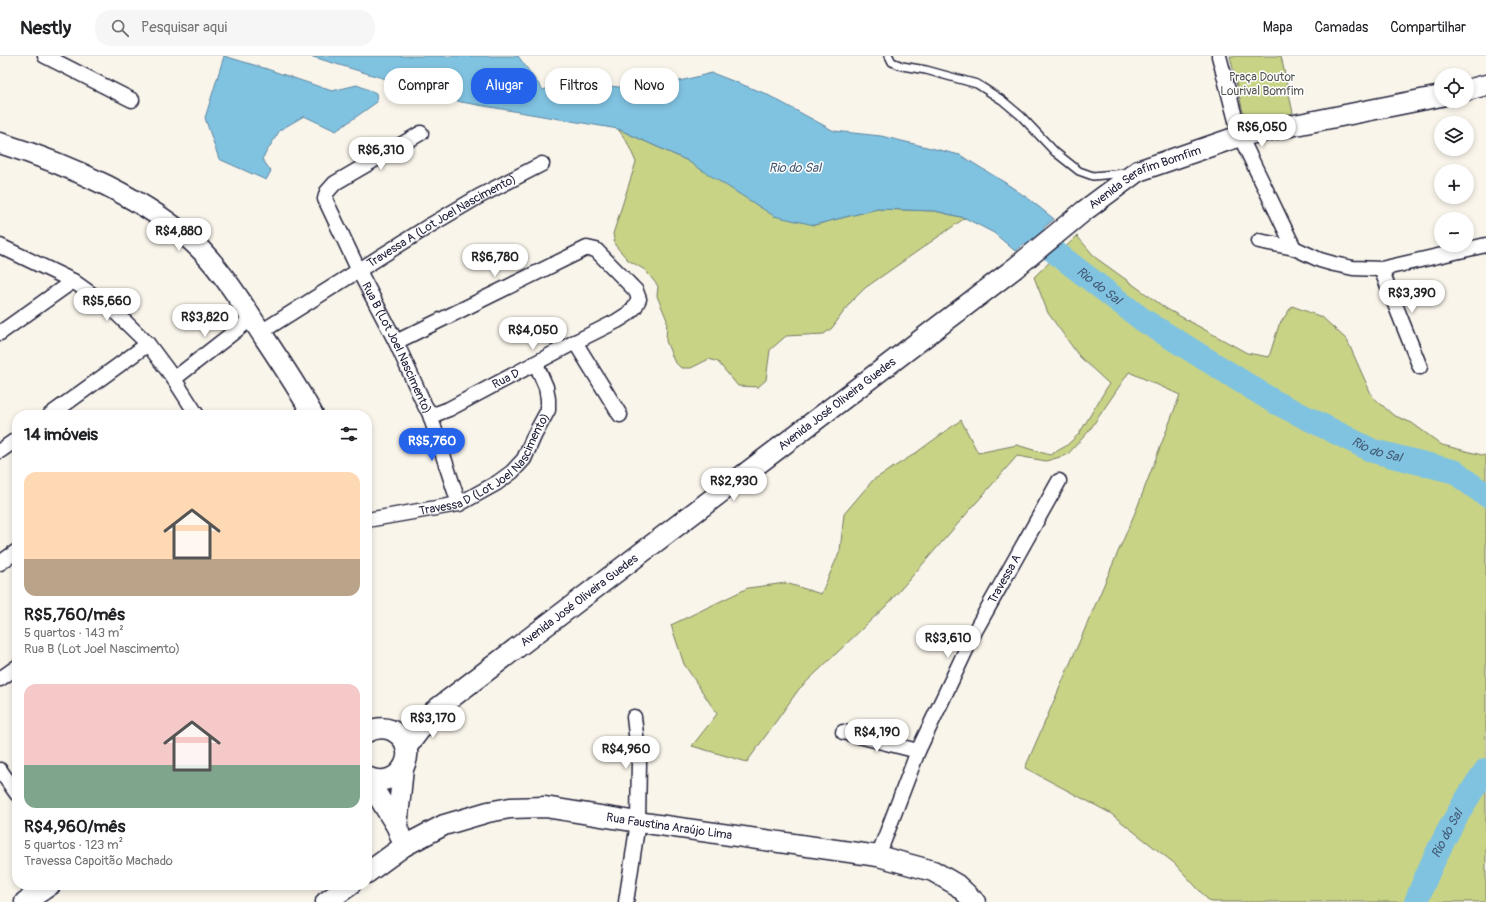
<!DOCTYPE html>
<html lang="pt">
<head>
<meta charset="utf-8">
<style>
  :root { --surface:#fff; --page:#f6f6f6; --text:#202124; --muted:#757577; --line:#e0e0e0; --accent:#2563eb }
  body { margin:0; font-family:Pangolin,sans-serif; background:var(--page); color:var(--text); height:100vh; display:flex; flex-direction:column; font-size:15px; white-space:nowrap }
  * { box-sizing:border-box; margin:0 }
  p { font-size:13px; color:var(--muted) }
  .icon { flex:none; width:22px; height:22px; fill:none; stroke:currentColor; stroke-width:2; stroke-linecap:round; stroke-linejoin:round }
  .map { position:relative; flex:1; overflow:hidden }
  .details { position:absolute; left:12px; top:354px; width:360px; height:480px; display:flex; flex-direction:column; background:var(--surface); border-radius:16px; box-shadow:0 2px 6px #0003 }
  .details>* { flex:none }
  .banner { position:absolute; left:384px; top:12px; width:380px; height:36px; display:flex; gap:8px }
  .buttons { position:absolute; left:1434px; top:12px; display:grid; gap:8px }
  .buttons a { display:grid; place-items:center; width:40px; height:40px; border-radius:50%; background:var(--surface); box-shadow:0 2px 6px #0003; font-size:20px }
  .price { position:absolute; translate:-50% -34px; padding:0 9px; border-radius:14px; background:#fff; color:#222; font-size:13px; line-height:26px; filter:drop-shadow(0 1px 2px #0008) }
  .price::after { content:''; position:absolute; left:50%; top:24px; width:12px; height:9px; margin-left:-6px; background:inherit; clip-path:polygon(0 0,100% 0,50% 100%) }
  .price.active { background:var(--accent); color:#fff }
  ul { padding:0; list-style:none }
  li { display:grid; align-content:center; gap:8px; height:212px; padding:0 12px }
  li span { display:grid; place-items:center; height:124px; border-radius:12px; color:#555 }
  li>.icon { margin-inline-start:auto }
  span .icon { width:72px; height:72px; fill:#fffc; stroke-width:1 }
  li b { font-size:17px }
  h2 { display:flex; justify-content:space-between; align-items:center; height:48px; padding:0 12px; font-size:17px }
  .pill { padding:0 14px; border-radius:16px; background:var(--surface); box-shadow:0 2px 6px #0003; font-size:14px; line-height:36px }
  .pill.active { background:var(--accent); color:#fff }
  header { display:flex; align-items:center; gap:24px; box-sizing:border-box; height:56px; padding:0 20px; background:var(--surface); border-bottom:1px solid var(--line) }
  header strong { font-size:19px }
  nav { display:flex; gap:22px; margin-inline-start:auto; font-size:14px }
  .search { width:280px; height:36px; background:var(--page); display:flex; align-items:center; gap:10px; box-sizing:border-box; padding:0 14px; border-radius:16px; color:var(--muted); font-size:15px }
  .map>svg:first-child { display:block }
</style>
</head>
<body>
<header>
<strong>Nestly</strong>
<div class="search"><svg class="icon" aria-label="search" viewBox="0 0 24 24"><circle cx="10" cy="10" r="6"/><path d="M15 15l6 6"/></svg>Pesquisar aqui</div>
<nav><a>Mapa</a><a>Camadas</a><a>Compartilhar</a></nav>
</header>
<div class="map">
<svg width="1486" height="846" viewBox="0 0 1486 846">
  <rect width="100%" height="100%" fill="#faf5eb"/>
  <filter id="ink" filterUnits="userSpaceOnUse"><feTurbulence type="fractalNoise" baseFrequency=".025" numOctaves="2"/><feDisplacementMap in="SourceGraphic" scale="8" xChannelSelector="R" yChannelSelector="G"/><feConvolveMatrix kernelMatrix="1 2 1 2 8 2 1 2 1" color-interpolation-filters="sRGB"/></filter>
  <g filter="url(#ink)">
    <path fill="#c8d386" stroke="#757a60" d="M1230,0h51l12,57 -47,12z
      M618,73l68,31 128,65 63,-16 58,2 30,7 -100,70 -15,15 -18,25 -8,6 -38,2 -16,14 -4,30 -8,7 -20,-1 -20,-24 -9,-3 -18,9h-10l-7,-7 -8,-20 1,-21 -10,-24 1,-10 -13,-16 -17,-10 -13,-15 -2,-11 23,-72 -9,-20z
      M1077,180l19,22 71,51 80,44 22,4 10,-32 13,-19 30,11 25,23 25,56 21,19 19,8 30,22 44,11v446h-276l-36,-39 -64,-50 -85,-45 112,-260 43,-113 -51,-23 -40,59 -22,24 -21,6 -29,-5 -130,149 -88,84 -52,73 -55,-16 25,-32 -33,-50 -13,-39 77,-37 38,-5 35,11 19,-43 4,-37 29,-34 40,-25 48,-35 17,33 39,-8 33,10 16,-9 13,-12 30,-50 -30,-28 -31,-43 -14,-36z"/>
    <path fill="#80c3e1" stroke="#5a839f" d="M224,0l40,12 68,23 25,-6 19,8 1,9 -41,29 -32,-15 -24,14 -18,29 9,12 -5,9 -47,-21 -14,-41z
      M310,0h208l25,34 26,-9 74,9 69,-17 52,20 70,38 47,5 79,19 44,27 25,17 25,20 -39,32 -21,-18 -29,-15 -30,-7 -58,-2 -63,16 -40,-9 -88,-56 -68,-31 -157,-27z"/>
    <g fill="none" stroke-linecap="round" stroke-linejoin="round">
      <g stroke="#80c3e1" stroke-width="24">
        <path id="s1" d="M1007,159l136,105 130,81 100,50 83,21 9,8 21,15"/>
        <path id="s2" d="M1416,846c18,-47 41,-91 70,-132"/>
      </g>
      <g stroke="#22223b" stroke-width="10">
        <path id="lane" d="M889,0l3,6 10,4 24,4 51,14 25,16 19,16 34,36 24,19 14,5 33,-3"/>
      </g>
      <g stroke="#22223b" stroke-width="17">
        <g id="street">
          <path d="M45,0l87,44"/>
          <path d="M1219,0l21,80 54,112"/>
          <path id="s3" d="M421,77l-86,50 -8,9 -2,7 34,72 37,71 29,64 4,6 30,92"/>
          <path d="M1259,185l35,7 26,12 14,4 19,4 28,1 105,-24"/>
          <path d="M0,190l73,35 38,27 37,36 26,35 23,36"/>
          <path d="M1381,213l39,98"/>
          <path id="s4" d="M261,276l168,-106 49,-29 64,-33"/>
          <path d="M0,277l73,-52"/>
          <path d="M396,286l191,-94 9,2 40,41 3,8 -4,8 -7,7 -11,7 -42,21 -126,67 -13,5 -7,-2"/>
          <path d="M575,286l45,73"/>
          <path d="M174,323l78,-61"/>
          <path d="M50,359l98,-71"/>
          <path d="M0,395l17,-12"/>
          <path id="s5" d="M367,464l92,-16 38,-21 15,-11 12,-13 10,-23 14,-26v-11l-2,-12 -10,-23"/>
          <path d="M0,507l17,-12"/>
          <path d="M0,623l17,-12"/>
          <path d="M843,676l75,19"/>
          <path d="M0,714l17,24"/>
          <path id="s6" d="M878,800l40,-105 57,-120 84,-150"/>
          <path d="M626,846l12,-80 1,-61 -5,-44"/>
        </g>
      </g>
      <g stroke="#22223b" stroke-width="23">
        <g id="secondary">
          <path d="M1467,34l19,-5"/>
          <path d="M0,87c67,21 151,57 201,107 23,24 41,53 59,81 18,27 37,55 53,84"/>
          <path d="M367,676c8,-4 16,-5 24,-2 33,15 11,63 -24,47"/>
          <path id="s7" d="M406,692l28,-37 581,-443 69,-57 54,-40 102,-35 201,-40"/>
          <path d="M367,722l30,49 7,19"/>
          <path d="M397,771l6,-59"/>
          <path id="s8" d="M367,817l37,-27 40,-21 44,-13 22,-4 35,-1 93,15 240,34 55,15 24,14 18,17"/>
          <path d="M25,846l25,-17"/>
          <path d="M326,846l24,-17"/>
        </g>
      </g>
      <use href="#lane" stroke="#fff" stroke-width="7"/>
      <use href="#street" stroke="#fff" stroke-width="14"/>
      <use href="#secondary" stroke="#fff" stroke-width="20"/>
    </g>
  </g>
  <g text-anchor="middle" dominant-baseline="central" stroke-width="3" stroke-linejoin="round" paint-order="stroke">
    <g font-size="12" fill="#545752" stroke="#fff">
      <text x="1262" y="21">Praça Doutor<tspan x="1262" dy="14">Lourival Bomfim</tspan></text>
    </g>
    <g font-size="12" fill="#22223b" stroke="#fff">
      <text stroke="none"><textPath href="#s7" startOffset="937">Avenida Serafim Bomfim</textPath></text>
      <text stroke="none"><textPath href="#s4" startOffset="212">Travessa A (Lot Joel Nascimento)</textPath></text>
      <text stroke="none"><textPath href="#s3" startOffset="284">Rua B (Lot Joel Nascimento)</textPath></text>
      <text transform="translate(506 323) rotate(-27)">Rua D</text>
      <text stroke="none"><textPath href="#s7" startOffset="553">Avenida José Oliveira Guedes</textPath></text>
      <text stroke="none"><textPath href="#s5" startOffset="138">Travessa D (Lot Joel Nascimento)</textPath></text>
      <text stroke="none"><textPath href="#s6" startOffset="305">Travessa A</textPath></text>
      <text stroke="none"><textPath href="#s7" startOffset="229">Avenida José Oliveira Guedes</textPath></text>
      <text stroke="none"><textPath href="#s8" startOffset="320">Rua Faustina Araújo Lima</textPath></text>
    </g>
    <g font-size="13" font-style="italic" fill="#435a75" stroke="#fff">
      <text x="795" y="112">Rio do Sal</text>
      <text stroke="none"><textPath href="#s1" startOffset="116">Rio do Sal</textPath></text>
      <text stroke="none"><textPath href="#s1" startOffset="440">Rio do Sal</textPath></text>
      <text stroke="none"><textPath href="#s2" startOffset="75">Rio do Sal</textPath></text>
    </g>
  </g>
</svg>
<div class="buttons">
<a><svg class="icon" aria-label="locate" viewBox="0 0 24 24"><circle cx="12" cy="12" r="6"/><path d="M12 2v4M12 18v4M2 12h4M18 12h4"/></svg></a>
<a><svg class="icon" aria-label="layers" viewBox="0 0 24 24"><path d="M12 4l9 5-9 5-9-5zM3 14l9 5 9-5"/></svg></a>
<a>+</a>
<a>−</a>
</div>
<b class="price" style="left:1262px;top:92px">R$6,050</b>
<b class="price" style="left:381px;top:115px">R$6,310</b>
<b class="price" style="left:179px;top:196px">R$4,880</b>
<b class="price" style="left:495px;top:222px">R$6,780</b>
<b class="price" style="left:1412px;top:258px">R$3,390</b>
<b class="price" style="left:107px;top:266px">R$5,660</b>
<b class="price" style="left:205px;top:282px">R$3,820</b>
<b class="price" style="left:533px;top:295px">R$4,050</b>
<b class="price active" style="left:432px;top:406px">R$5,760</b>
<b class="price" style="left:734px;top:446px">R$2,930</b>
<b class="price" style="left:948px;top:603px">R$3,610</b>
<b class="price" style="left:433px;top:683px">R$3,170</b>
<b class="price" style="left:877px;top:697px">R$4,190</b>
<b class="price" style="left:626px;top:714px">R$4,960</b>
<div class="banner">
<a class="pill">Comprar</a>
<a class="pill active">Alugar</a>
<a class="pill">Filtros</a>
<a class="pill">Novo</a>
</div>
<section class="details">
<h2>14 imóveis<svg class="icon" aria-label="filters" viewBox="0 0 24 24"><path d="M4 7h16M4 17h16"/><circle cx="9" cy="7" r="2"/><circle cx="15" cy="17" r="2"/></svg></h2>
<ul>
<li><span style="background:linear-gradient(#ffd9b3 70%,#b9a48a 0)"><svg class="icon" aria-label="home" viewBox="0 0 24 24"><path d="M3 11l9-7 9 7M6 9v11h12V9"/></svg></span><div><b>R$5,760/mês</b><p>5 quartos · 143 m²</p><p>Rua B (Lot Joel Nascimento)</p></div></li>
<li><span style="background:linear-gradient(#f6c9c9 65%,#7fa58c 0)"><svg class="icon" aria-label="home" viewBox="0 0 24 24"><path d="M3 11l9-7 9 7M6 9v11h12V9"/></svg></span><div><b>R$4,960/mês</b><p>5 quartos · 123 m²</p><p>Travessa Capoitão Machado</p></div></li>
</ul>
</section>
</div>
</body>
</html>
